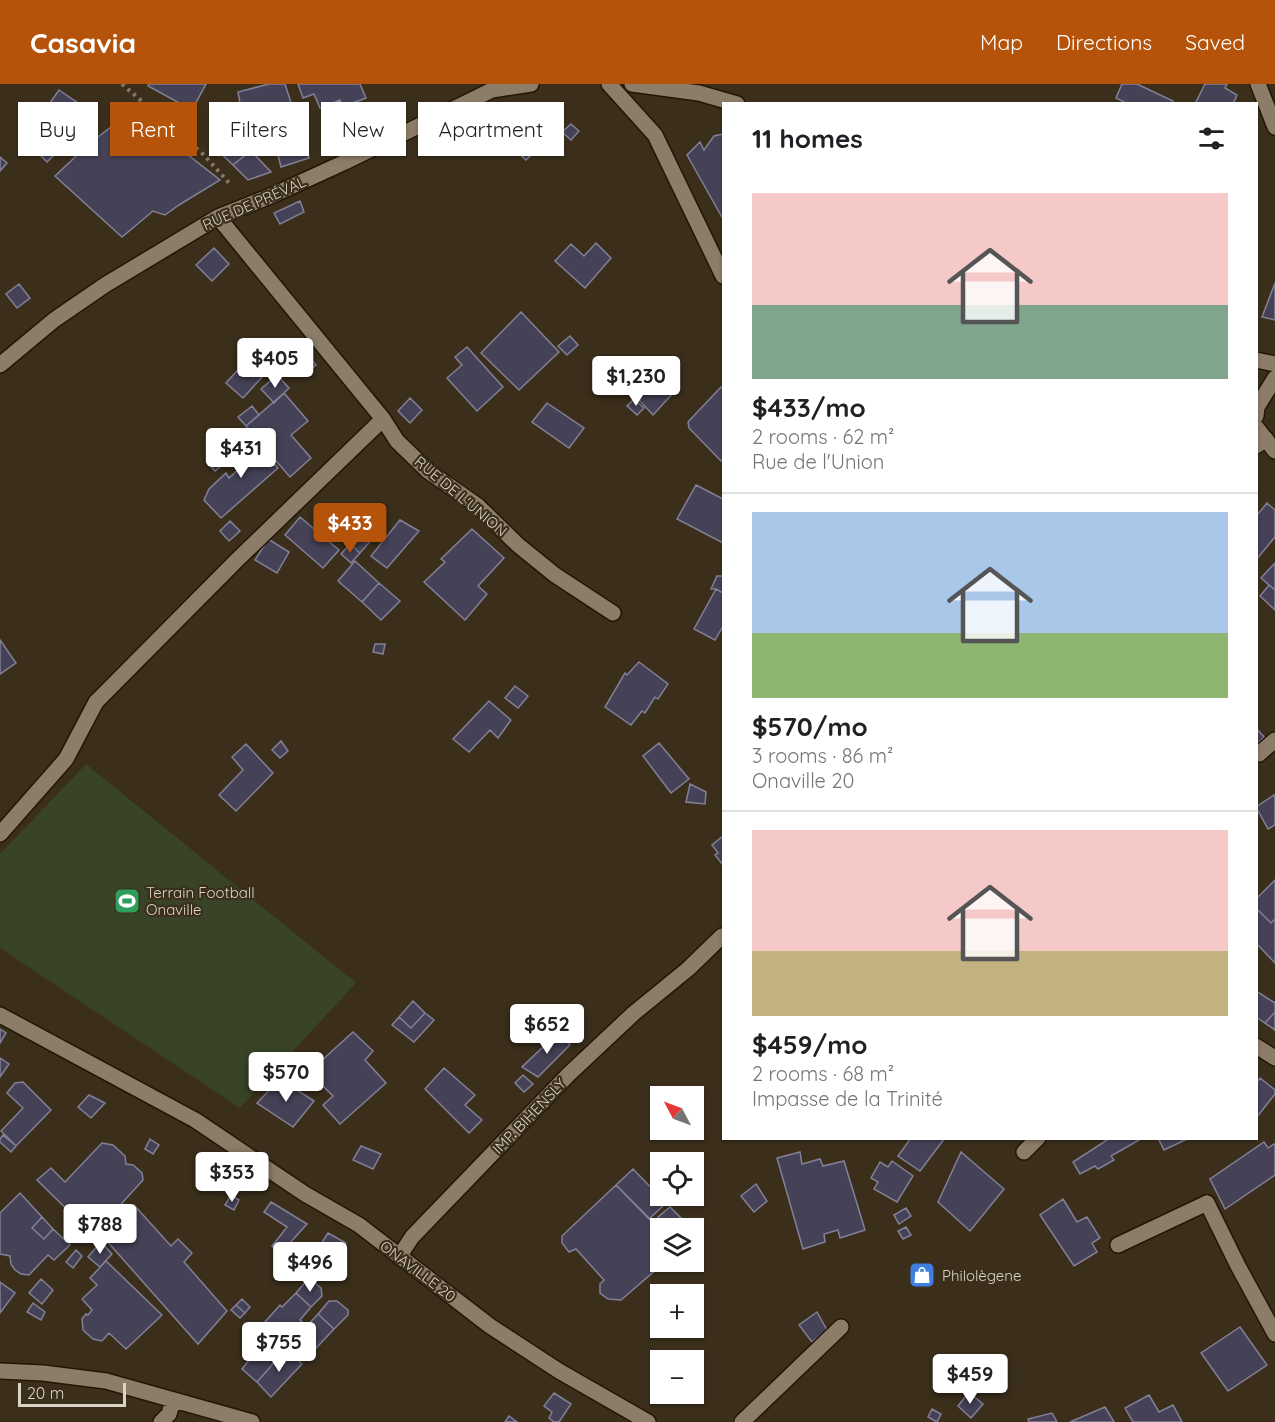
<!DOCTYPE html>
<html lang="en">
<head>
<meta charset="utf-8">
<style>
  :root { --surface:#fff; --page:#f6f6f6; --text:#202124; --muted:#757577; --line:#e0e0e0; --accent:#b45309 }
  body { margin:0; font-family:Quicksand,sans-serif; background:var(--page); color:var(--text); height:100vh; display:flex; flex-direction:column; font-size:22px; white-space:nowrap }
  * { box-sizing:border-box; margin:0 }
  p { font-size:20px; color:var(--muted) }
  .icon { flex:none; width:33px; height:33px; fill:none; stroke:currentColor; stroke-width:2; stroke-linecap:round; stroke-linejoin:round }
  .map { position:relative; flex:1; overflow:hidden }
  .sheet { position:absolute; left:722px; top:18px; width:536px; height:1038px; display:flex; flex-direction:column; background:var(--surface); border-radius:0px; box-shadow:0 2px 4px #0004 }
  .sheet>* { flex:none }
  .guide { position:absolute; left:18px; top:18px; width:570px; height:54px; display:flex; gap:12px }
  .needle { width:39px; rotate:311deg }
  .buttons { position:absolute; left:650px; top:1002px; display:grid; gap:12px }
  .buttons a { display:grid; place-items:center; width:54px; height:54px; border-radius:0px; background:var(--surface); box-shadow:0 2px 4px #0004; font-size:30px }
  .scale { position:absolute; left:18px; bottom:15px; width:108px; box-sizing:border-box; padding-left:6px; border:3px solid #dad2c7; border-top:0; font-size:16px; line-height:21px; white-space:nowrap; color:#dad2c7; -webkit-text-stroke:4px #3b2f1c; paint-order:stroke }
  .price { position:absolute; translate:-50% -51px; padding:0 14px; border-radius:6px; background:#fff; color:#222; font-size:20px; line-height:39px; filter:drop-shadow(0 2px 3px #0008) }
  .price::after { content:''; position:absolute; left:50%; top:36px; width:18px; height:14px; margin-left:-9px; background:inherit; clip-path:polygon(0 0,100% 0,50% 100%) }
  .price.current { background:var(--accent); color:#fff }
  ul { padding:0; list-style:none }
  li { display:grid; align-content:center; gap:12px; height:318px; padding:0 30px }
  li+li { border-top:2px solid var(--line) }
  li span { display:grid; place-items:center; height:186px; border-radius:0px; color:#555 }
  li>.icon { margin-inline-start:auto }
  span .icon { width:108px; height:108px; fill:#fffc; stroke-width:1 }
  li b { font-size:26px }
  h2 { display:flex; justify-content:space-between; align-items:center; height:72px; padding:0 30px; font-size:26px }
  .pill { padding:0 21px; border-radius:0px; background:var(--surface); box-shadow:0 2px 4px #0004; font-size:21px; line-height:54px }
  .pill.current { background:var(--accent); color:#fff }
  header { display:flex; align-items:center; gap:36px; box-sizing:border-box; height:84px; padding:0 30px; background:var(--accent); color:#fff }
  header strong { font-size:28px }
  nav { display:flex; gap:33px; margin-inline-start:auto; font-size:21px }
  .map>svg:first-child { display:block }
</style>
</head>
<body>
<header>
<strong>Casavia</strong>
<nav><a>Map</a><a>Directions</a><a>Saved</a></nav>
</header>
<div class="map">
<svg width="1275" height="1338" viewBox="0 0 1275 1338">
  <rect width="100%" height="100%" fill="#3b2f1c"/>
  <path fill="#384327" d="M86,680l270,219 -116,125 -240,-160v-94z"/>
  <path fill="#454257" stroke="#828097" stroke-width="1.5" d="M149,0h57l-14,26 -44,-24z
    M269,0h16l24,74 -28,9 -4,-16h-5l-3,-34 -8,1 2,14 -17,5 -8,-45z
    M298,0h62l6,14 -24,9 -2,-7 -20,8 -6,-14 -11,4z
    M1122,0h15l36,17 -2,3h-43l-12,-6z
    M1205,0h22l-2,4 12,7 -4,9h-38z
    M59,6l19,13 -16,19 -17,-12z
    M132,27l88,69 -41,25 -14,10 -12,-4 -31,26 -67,-61 35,-33z
    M542,30l17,15 -33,31 -16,-15z
    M72,40l16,17 -15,14 -16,-17z
    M571,40l8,7 -8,9 -9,-8z
    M38,43l9,7 -11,13 -9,-7z
    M723,50v85l-36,-64 13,-13 4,8 10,-14z
    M225,54l19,18 -11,9 -18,-17z
    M47,65l7,6 -7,7 -6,-6z
    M251,67l20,21 -23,8 -15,-15z
    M0,73l7,6 -7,8z
    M300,117l4,11 -24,12 -6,-11z
    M596,159l15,15 -26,30 -30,-27 16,-17 13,12z
    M214,164l15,16 -17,17 -16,-16z
    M1275,199v37l-13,-3z
    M19,200l11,14 -13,10 -11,-14z
    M521,228l38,40 -40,38 -38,-37z
    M570,252l8,9 -11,10 -9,-9z
    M467,263l36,40 -26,24 -30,-33 15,-13 -7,-8z
    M258,264l17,15 -32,35 -17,-15z
    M306,269l10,12 -11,9 -10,-12z
    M647,282l28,25 -22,24 -25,-27z
    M277,291l12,13 -15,15 -13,-14z
    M721,303l2,2v70l-2,2 -32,-33 -1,-6z
    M284,309l24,28 -17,14 20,23 -21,19 -44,-51z
    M410,314l12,12 -12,13 -12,-12z
    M634,315l10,9 -7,7 -10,-9z
    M547,319l37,25 -15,20 -37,-26z
    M252,322l7,9 -13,11 -8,-9z
    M246,346l8,9 -39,32 -8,-9z
    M254,355l24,29 -57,50 -17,-18 5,-11 17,-16 3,5 12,-11 -9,-11z
    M696,401l27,14v44l-46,-24z
    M1267,419l8,7v27l-19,23v-48l2,2z
    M300,433l39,33 -16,18 -38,-33z
    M400,436l19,11 -32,37 -16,-12z
    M230,437l10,10 -11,10 -9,-10z
    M364,444l10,9 -14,16 -10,-9z
    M472,445l32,29 -26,28 9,8 -22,26 -41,-38 21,-20 -4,-3z
    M268,455l21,13 -12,21 -22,-13z
    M350,460l10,9 -9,10 -10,-9z
    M355,477l24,22 -17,19 -24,-21z
    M1275,479v27l-14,-12z
    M717,492h6v17l-7,-4h-5z
    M379,499l21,18 -19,19 -19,-18z
    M1269,501l6,5v20l-15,-14z
    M716,505l7,4v33l-8,14 -21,-11z
    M0,556l16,23 -16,11z
    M375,560h10l-2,10 -10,-2z
    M639,578l29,22 -10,15 -3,-2 -10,16 -3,-2 -11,14 -26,-18 20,-34 2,2z
    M515,602l13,10 -10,12 -13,-10z
    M489,617l22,19 -13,18 -8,-8 -21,22 -16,-13z
    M1256,644l8,9 -8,9z
    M281,657l7,10 -8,7 -8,-8z
    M659,659l30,36 -18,14 -28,-37z
    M246,660l27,29 -37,38 -17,-16 24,-25 -11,-13z
    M690,700l16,8 -1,12 -19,-2z
    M1274,711l1,3v27l-7,4 -12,-22z
    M723,752v29l-8,-10 3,-2 -6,-8z
    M1275,796v39l-4,4 -15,-15v-9z
    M1256,824l15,15 4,-4v44l-19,-20z
    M1256,907l19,12v9l-10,11 -9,-6z
    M413,917l12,12 -14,15 -12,-11z
    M1275,928v18l-10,-7z
    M425,929l9,7 -20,22 -22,-17 7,-8 12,11z
    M0,945l6,4 -6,10z
    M561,946l9,15 -32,32 -16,-10z
    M353,948l20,19 -8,9 21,23 -46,41 -17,-19 10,-9 -24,-24z
    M0,974l9,6 -9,13z
    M444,984l31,27 -10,10 17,15 -13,13 -44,-44z
    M523,991l10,9 -9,8 -9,-9z
    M1260,994l15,12v4l-19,24v-35z
    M280,995l34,22 -21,26 -36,-24z
    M23,998l28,28 -35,36 -15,-15 22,-23 -16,-15 8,-10z
    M89,1011l16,8 -14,15 -13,-11z
    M3,1051l13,11 -5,6 -11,-10v-3z
    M911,1054h34l-25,33 -22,-15z
    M1110,1054l31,1 -30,17 3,4 -16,9 -3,-3 -15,8 -7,-12z
    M1158,1054h25l2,2 -21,10z
    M150,1055l9,6 -6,9 -8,-5z
    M1264,1058l4,6 6,-4 1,1v30l-50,34 -15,-30z
    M102,1059l11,2 12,11 1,8 7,1 9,8 1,7 -50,55 -56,-55 14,-12 14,14z
    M361,1062l20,8 -8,15 -20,-9z
    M800,1068l2,12 18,-5 3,7 21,-5 21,69 -25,8 -2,-8 -14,4 1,8 -22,7 -26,-91z
    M961,1068l43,37 -34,42 -32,-29z
    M892,1077l21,15 -16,26 -23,-13 4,-7 -7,-4 9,-16 8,5z
    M633,1085l33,34 -17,16 -33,-34z
    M756,1100l11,17 -13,11 -13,-16z
    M616,1101l44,44v33h5l-44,38 -13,-1 -8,-6v-9l4,-4 -28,-31 -7,3 -7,-9v-7z
    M20,1109l22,24 -10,11 12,11 9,-10 17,16 -16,15 -6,-5 -19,20 -8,-1 -6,-4 -4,-6 -1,-8 -10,-2v-41z
    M231,1111l8,5 -5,10 -9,-5z
    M1063,1115l14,23 10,-5 13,21 -8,5 5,9 -23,14 -34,-51z
    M271,1118l36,22 -26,29 -9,-7 15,-19 -23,-15z
    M134,1121l37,41 7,-7 14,14 -8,9 43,49 -29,33 -93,-105z
    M670,1123l21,21h-21l-12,-11z
    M906,1124l5,8 -12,8 -5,-9z
    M42,1133l11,12 -9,10 -12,-11z
    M906,1143l5,8 -8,4 -5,-8z
    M328,1149l18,10 -9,14 -18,-10z
    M101,1158l11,12 -12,13 -12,-10z
    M76,1166l6,6 -9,12 -7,-6z
    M106,1177l56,54 -36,34 -17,-16 -7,8 -9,-2 -10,-9 -1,-11 4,-5 2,1 4,-5 -10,-11 15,-14 -7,-7z
    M41,1195l12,11 -11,14 -13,-11z
    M307,1196h5l9,8 1,8 -11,11 -15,-14z
    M0,1198l15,11 -15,20z
    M296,1209l15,14 -11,13 7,6 11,-12 16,15 -30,32 -40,-38 16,-18 2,2z
    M242,1215l8,8 -5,6 -9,-8z
    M329,1217h8l11,9v5l-14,14 -16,-15z
    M33,1219l12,9 -4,8 -14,-8z
    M236,1221l9,8 -5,5 -9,-8z
    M817,1228l10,18 -15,12 -13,-17z
    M1240,1243l27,38 -39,26 -27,-38z
    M267,1248l19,17 -29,33 -15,-13 9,-11 -4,-3z
    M286,1265l16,15 -31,33 -14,-15z
    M969,1308l14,12 -12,14 -13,-12z
    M554,1309l17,11 -12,18h-5l-5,-4 3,-6 -8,-6z
    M1149,1311l10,17 14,-7 9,17h-49l-8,-14z
    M1105,1323l9,15h-44z
    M932,1325l9,5 -4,8 -9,-5z
    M1052,1329l5,9h-28l-1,-3z
    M509,1332l8,6h-12z"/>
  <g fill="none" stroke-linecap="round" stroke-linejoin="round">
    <g stroke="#221605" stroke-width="18">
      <path id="service" d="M1256,362l10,-7
        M0,750l66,-75 30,-57
        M1024,1068l14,-14
        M1118,1161l89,-42"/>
    </g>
    <g stroke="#221605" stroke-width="18">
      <path id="minor" d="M609,0l46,51 68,141
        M632,0l67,9 38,11
        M1258,0l17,43
        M218,133l165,202 14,22 31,30 50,35 40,39 37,30 58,38
        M1256,276l19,4
        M0,281l54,-45 51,-35 113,-68 55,-22 72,-33 147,-72 39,-6
        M1256,332l1,-9 18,-29
        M1256,343l19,24
        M96,618l141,-142 146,-141
        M1259,670l16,-14
        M0,931l195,105 110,74 54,31 131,101 69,45 89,51
        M1256,962l19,12
        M1207,1119l31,63 37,68
        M399,1173l13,-20 157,-163 65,-61 54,-44 34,-33
        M0,1287l43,2 63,8 146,41
        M161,1338l8,-8 4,-13
        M742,1338l99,-95"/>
    </g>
    <path stroke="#847a6a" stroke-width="4" stroke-dasharray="3 4.5" stroke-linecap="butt" d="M122,0l82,71 26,29"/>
    <use href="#service" stroke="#8c7d69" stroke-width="15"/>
    <use href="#minor" stroke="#8c7d69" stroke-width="15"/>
  </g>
  <defs>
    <g id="stadium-square" transform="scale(1.35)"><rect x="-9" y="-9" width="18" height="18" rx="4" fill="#2e9e5b" stroke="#3b2f1c"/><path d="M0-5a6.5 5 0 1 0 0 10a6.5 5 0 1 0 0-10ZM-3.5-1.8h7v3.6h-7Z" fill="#fff"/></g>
    <g id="shop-square" transform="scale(1.35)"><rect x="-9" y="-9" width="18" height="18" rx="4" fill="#3f7fe0" stroke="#3b2f1c"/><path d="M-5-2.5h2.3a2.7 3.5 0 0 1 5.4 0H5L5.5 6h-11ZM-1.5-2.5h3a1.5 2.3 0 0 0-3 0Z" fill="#fff"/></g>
  </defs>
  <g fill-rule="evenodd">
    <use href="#stadium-square" x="127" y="817"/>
    <use href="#shop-square" x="922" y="1191"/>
  </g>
  <g text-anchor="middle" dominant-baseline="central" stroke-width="4.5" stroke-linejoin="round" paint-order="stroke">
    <g font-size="15" fill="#dad2c7" stroke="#3b2f1c">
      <text transform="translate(254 119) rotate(-24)">RUE DE PRÉVAL</text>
      <text transform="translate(461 412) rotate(40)">RUE DE L'UNION</text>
      <text transform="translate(529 1032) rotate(-46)">IMP. BIHENSLY</text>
      <text transform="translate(418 1187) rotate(37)">ONAVILLE 20</text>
    </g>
    <g font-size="15" fill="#dad2c7" stroke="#3b2f1c" text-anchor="start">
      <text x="146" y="808">Terrain Football<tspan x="146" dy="17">Onaville</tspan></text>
      <text x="942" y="1191">Philolègene</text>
    </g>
  </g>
</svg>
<div class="buttons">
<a><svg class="needle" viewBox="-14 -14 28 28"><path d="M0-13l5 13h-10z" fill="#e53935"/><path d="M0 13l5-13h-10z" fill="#757577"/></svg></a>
<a><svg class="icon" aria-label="locate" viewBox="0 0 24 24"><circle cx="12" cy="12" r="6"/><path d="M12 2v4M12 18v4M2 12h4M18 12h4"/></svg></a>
<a><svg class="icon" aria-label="layers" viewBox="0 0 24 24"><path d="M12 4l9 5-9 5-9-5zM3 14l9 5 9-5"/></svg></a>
<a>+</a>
<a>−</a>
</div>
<div class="scale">20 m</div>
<b class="price" style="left:275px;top:305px">$405</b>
<b class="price" style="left:636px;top:323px">$1,230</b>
<b class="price" style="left:241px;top:395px">$431</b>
<b class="price current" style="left:350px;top:470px">$433</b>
<b class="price" style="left:547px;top:971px">$652</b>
<b class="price" style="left:286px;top:1019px">$570</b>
<b class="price" style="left:232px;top:1119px">$353</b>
<b class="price" style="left:100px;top:1171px">$788</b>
<b class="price" style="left:310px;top:1209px">$496</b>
<b class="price" style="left:279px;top:1289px">$755</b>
<b class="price" style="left:970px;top:1321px">$459</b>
<div class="guide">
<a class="pill">Buy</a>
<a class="pill current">Rent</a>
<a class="pill">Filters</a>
<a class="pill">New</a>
<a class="pill">Apartment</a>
</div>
<section class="sheet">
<h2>11 homes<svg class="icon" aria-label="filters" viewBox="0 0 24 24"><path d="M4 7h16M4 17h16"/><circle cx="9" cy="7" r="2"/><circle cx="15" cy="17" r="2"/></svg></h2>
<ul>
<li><span style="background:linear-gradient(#f6c9c9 60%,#7fa58c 0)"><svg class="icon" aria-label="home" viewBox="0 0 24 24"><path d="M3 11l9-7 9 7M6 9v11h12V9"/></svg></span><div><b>$433/mo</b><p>2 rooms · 62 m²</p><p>Rue de l'Union</p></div></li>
<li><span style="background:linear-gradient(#a9c7e8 65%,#8fb573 0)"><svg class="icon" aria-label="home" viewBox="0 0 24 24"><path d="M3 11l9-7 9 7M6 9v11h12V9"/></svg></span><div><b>$570/mo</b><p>3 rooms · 86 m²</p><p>Onaville 20</p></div></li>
<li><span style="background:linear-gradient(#f6c9c9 65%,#c2b280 0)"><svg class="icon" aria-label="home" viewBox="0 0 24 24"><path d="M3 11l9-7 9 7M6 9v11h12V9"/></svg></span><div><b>$459/mo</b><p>2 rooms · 68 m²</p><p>Impasse de la Trinité</p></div></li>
</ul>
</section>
</div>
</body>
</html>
